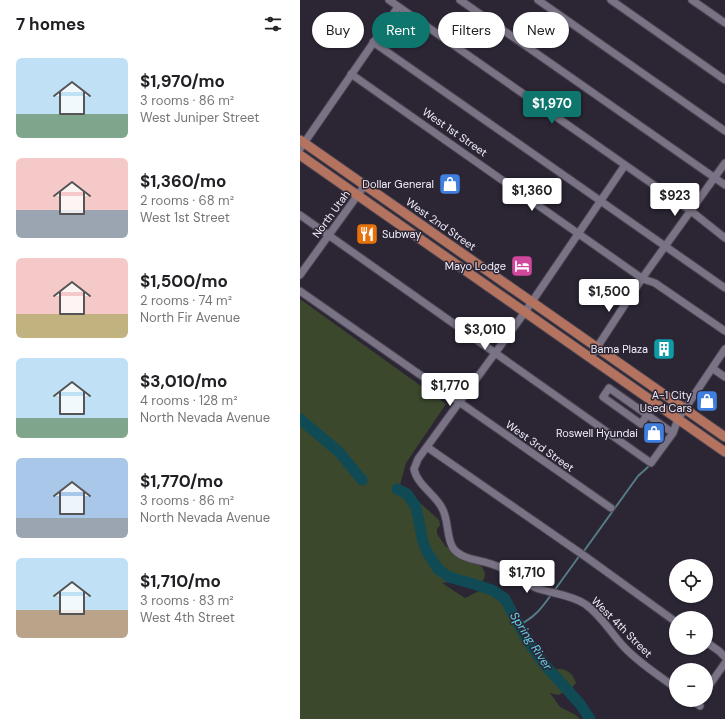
<!DOCTYPE html>
<html lang="en">
<head>
<meta charset="utf-8">
<style>
  :root { --surface:#fff; --page:#f6f6f6; --text:#202124; --muted:#757577; --accent:#0f766e }
  body { margin:0; font-family:"DM Sans",sans-serif; background:var(--page); color:var(--text); height:100vh; display:flex; flex-direction:column; font-size:15px; white-space:nowrap }
  * { box-sizing:border-box; margin:0 }
  p { font-size:13px; color:var(--muted) }
  .icon { flex:none; width:22px; height:22px; fill:none; stroke:currentColor; stroke-width:2; stroke-linecap:round; stroke-linejoin:round }
  .map { position:relative; flex:1; overflow:hidden }
  .drawer { display:flex; flex-direction:column; background:var(--surface); width:300px }
  .drawer>* { flex:none }
  .hud { position:absolute; left:12px; top:12px; width:353px; height:36px; display:flex; gap:8px }
  .fabs { position:absolute; left:369px; top:559px; display:grid; gap:8px }
  .fabs a { display:grid; place-items:center; width:44px; height:44px; border-radius:50%; background:var(--surface); box-shadow:0 1px 3px #0004; font-size:20px }
  .price { position:absolute; translate:-50% -34px; padding:0 9px; border-radius:4px; background:#fff; color:#222; font-size:13px; line-height:26px; filter:drop-shadow(0 1px 2px #0008) }
  .price::after { content:''; position:absolute; left:50%; top:24px; width:12px; height:9px; margin-left:-6px; background:inherit; clip-path:polygon(0 0,100% 0,50% 100%) }
  .price.on { background:var(--accent); color:#fff }
  ul { padding:0; list-style:none }
  li { display:flex; align-items:center; gap:12px; height:100px; padding:0 16px }
  li span { display:grid; place-items:center; flex:none; width:112px; height:80px; border-radius:6px; color:#555 }
  li>.icon { margin-inline-start:auto }
  span .icon { width:48px; height:48px; fill:#fffc; stroke-width:1 }
  li b { font-size:17px }
  h2 { display:flex; justify-content:space-between; align-items:center; height:48px; padding:0 16px; font-size:17px }
  .tag { padding:0 14px; border-radius:18px; background:var(--surface); box-shadow:0 1px 3px #0004; font-size:14px; line-height:36px }
  .tag.on { background:var(--accent); color:#fff }
  main { display:flex; flex:1; min-height:0 }
  .map>svg:first-child { display:block }
</style>
</head>
<body>
<main>
<section class="drawer">
<h2>7 homes<svg class="icon" aria-label="filters" viewBox="0 0 24 24"><path d="M4 7h16M4 17h16"/><circle cx="9" cy="7" r="2"/><circle cx="15" cy="17" r="2"/></svg></h2>
<ul>
<li><span style="background:linear-gradient(#bfe0f5 70%,#7fa58c 0)"><svg class="icon" aria-label="home" viewBox="0 0 24 24"><path d="M3 11l9-7 9 7M6 9v11h12V9"/></svg></span><div><b>$1,970/mo</b><p>3 rooms · 86 m²</p><p>West Juniper Street</p></div></li>
<li><span style="background:linear-gradient(#f6c9c9 65%,#9aa5b1 0)"><svg class="icon" aria-label="home" viewBox="0 0 24 24"><path d="M3 11l9-7 9 7M6 9v11h12V9"/></svg></span><div><b>$1,360/mo</b><p>2 rooms · 68 m²</p><p>West 1st Street</p></div></li>
<li><span style="background:linear-gradient(#f6c9c9 70%,#c2b280 0)"><svg class="icon" aria-label="home" viewBox="0 0 24 24"><path d="M3 11l9-7 9 7M6 9v11h12V9"/></svg></span><div><b>$1,500/mo</b><p>2 rooms · 74 m²</p><p>North Fir Avenue</p></div></li>
<li><span style="background:linear-gradient(#bfe0f5 75%,#7fa58c 0)"><svg class="icon" aria-label="home" viewBox="0 0 24 24"><path d="M3 11l9-7 9 7M6 9v11h12V9"/></svg></span><div><b>$3,010/mo</b><p>4 rooms · 128 m²</p><p>North Nevada Avenue</p></div></li>
<li><span style="background:linear-gradient(#a9c7e8 75%,#9aa5b1 0)"><svg class="icon" aria-label="home" viewBox="0 0 24 24"><path d="M3 11l9-7 9 7M6 9v11h12V9"/></svg></span><div><b>$1,770/mo</b><p>3 rooms · 86 m²</p><p>North Nevada Avenue</p></div></li>
<li><span style="background:linear-gradient(#bfe0f5 65%,#b9a48a 0)"><svg class="icon" aria-label="home" viewBox="0 0 24 24"><path d="M3 11l9-7 9 7M6 9v11h12V9"/></svg></span><div><b>$1,710/mo</b><p>3 rooms · 83 m²</p><p>West 4th Street</p></div></li>
</ul>
</section>
<div class="map">
<svg width="425" height="719" viewBox="0 0 425 719">
  <rect width="100%" height="100%" fill="#2b2534"/>
  <path fill="#3b482c" d="M0,299l146,105 -40,59 -6,22 3,11c5,4 10,2 15,5l21,19 1,5 -3,4v5l9,13 11,4 25,16 3,6 -1,6 -3,3 -13,-2 -26,3 23,15c5,-2 11,-6 17,-8 13,-4 28,6 32,19 2,6 -1,12 1,18 2,5 7,9 10,13 7,10 12,25 23,32 4,0 7,-2 10,-3 9,-1 16,6 18,14l-5,6 -13,6 -8,-2 10,14 16,8 4,4h-280z"/>
  <g fill="none" stroke-linecap="round" stroke-linejoin="round">
    <path stroke="#547c86" stroke-width="2" d="M284,551l54,-75 10,-9
      M254,591l26,-36
      M219,625c16,-8 22,-16 32,-30"/>
    <path stroke="#104b55" stroke-width="11" d="M0,419l39,33 23,28
      M97,489l10,5 9,13 7,35 4,10 11,17 11,8 28,8 17,6 11,8 21,39 18,26 36,40 10,15"/>
    <g stroke="#494451" stroke-width="9">
      <path id="minor" d="M89,0l302,211 34,27
        M160,0l265,185
        M238,0l187,131
        M311,0l114,80
        M392,0l33,23
        M73,42l352,246
        M51,74l292,205 12,4 70,48
        M0,149l98,-142
        M325,165l-100,147 -107,147 -4,10c3,16 21,25 28,39 7,12 4,29 11,40 8,12 29,12 41,17 17,5 29,19 45,24 16,5 32,6 46,15 16,11 26,29 39,43 15,16 34,28 52,41
        M0,215l351,248 22,-30
        M0,275l65,-90
        M0,291l311,217
        M290,358l53,-81 82,-114
        M412,368l13,9
        M347,415l-6,9 -38,-27 6,-9 64,45 5,-14 47,-70
        M127,447l159,110 90,65
        M406,642l13,9 6,6
        M406,690l19,-27
        M392,700l8,6"/>
    </g>
    <g stroke="#494451" stroke-width="11">
      <path id="major" d="M0,140l425,297
        M0,155l425,297"/>
    </g>
    <use href="#minor" stroke="#7a7385" stroke-width="7"/>
    <use href="#major" stroke="#b4735f" stroke-width="9"/>
  </g>
  <defs>
    <g id="shop-square" transform="scale(1.15)"><rect x="-9" y="-9" width="18" height="18" rx="4" fill="#3f7fe0" stroke="#2b2534"/><path d="M-5-2.5h2.3a2.7 3.5 0 0 1 5.4 0H5L5.5 6h-11ZM-1.5-2.5h3a1.5 2.3 0 0 0-3 0Z" fill="#fff"/></g>
    <g id="restaurant-square" transform="scale(1.15)"><rect x="-9" y="-9" width="18" height="18" rx="4" fill="#e8710a" stroke="#2b2534"/><path d="M-5-6h1v4h1v-4h1v4h1v-4h1v5L-1.5 .5V6h-2V.5L-5-1ZM5-6V6H3V1.5H1.5Q1.5-4 5-6Z" fill="#fff"/></g>
    <g id="hotel-square" transform="scale(1.15)"><rect x="-9" y="-9" width="18" height="18" rx="4" fill="#d1479c" stroke="#2b2534"/><path d="M-6-4.5h1.5V1H6V5H4.5V3h-9V5H-6ZM-4 0a1.8 1.8 0 1 1 3.6 0ZM.5 0V-2.5h3Q6-2.5 6 0Z" fill="#fff"/></g>
    <g id="building-square" transform="scale(1.15)"><rect x="-9" y="-9" width="18" height="18" rx="4" fill="#0f9aa8" stroke="#2b2534"/><path d="M-4-6H4V6H1V3H-1V6H-4ZM-2.5-4.3h1.7v1.8h-1.7ZM.8-4.3h1.7v1.8H.8ZM-2.5-1h1.7V.8h-1.7ZM.8-1h1.7V.8H.8Z" fill="#fff"/></g>
  </defs>
  <g fill-rule="evenodd">
    <use href="#shop-square" x="150" y="184"/>
    <use href="#restaurant-square" x="67" y="234"/>
    <use href="#hotel-square" x="222" y="266"/>
    <use href="#building-square" x="364" y="349"/>
    <use href="#shop-square" x="407" y="401"/>
    <use href="#shop-square" x="354" y="433"/>
  </g>
  <g text-anchor="middle" dominant-baseline="central" stroke-width="3" stroke-linejoin="round" paint-order="stroke">
    <g font-size="11" fill="#f1edf8" stroke="#2b2534">
      <text transform="translate(155 132) rotate(35)">West 1st Street</text>
      <text transform="translate(31 214) rotate(-54)">North Utah</text>
      <text transform="translate(141 224) rotate(35)">West 2nd Street</text>
      <text transform="translate(240 446) rotate(35)">West 3rd Street</text>
      <text transform="translate(322 627) rotate(45)">West 4th Street</text>
    </g>
    <g font-size="11" fill="#f1edf8" stroke="#2b2534" text-anchor="end">
      <text x="134" y="184">Dollar General</text>
      <text x="82" y="234" text-anchor="start">Subway</text>
      <text x="206" y="266">Mayo Lodge</text>
      <text x="348" y="349">Bama Plaza</text>
      <text x="392" y="395">A-1 City<tspan x="392" dy="13">Used Cars</tspan></text>
      <text x="338" y="433">Roswell Hyundai</text>
    </g>
    <g font-size="12" font-style="italic" fill="#63d1e6" stroke="#2b2534">
      <text transform="translate(231 641) rotate(57)">Spring River</text>
    </g>
  </g>
</svg>
<div class="fabs">
<a><svg class="icon" aria-label="locate" viewBox="0 0 24 24"><circle cx="12" cy="12" r="6"/><path d="M12 2v4M12 18v4M2 12h4M18 12h4"/></svg></a>
<a>+</a>
<a>−</a>
</div>
<b class="price on" style="left:252px;top:125px">$1,970</b>
<b class="price" style="left:232px;top:212px">$1,360</b>
<b class="price" style="left:375px;top:217px">$923</b>
<b class="price" style="left:309px;top:313px">$1,500</b>
<b class="price" style="left:185px;top:351px">$3,010</b>
<b class="price" style="left:150px;top:407px">$1,770</b>
<b class="price" style="left:227px;top:594px">$1,710</b>
<div class="hud">
<a class="tag">Buy</a>
<a class="tag on">Rent</a>
<a class="tag">Filters</a>
<a class="tag">New</a>
</div>
</div>
</main>
</body>
</html>
